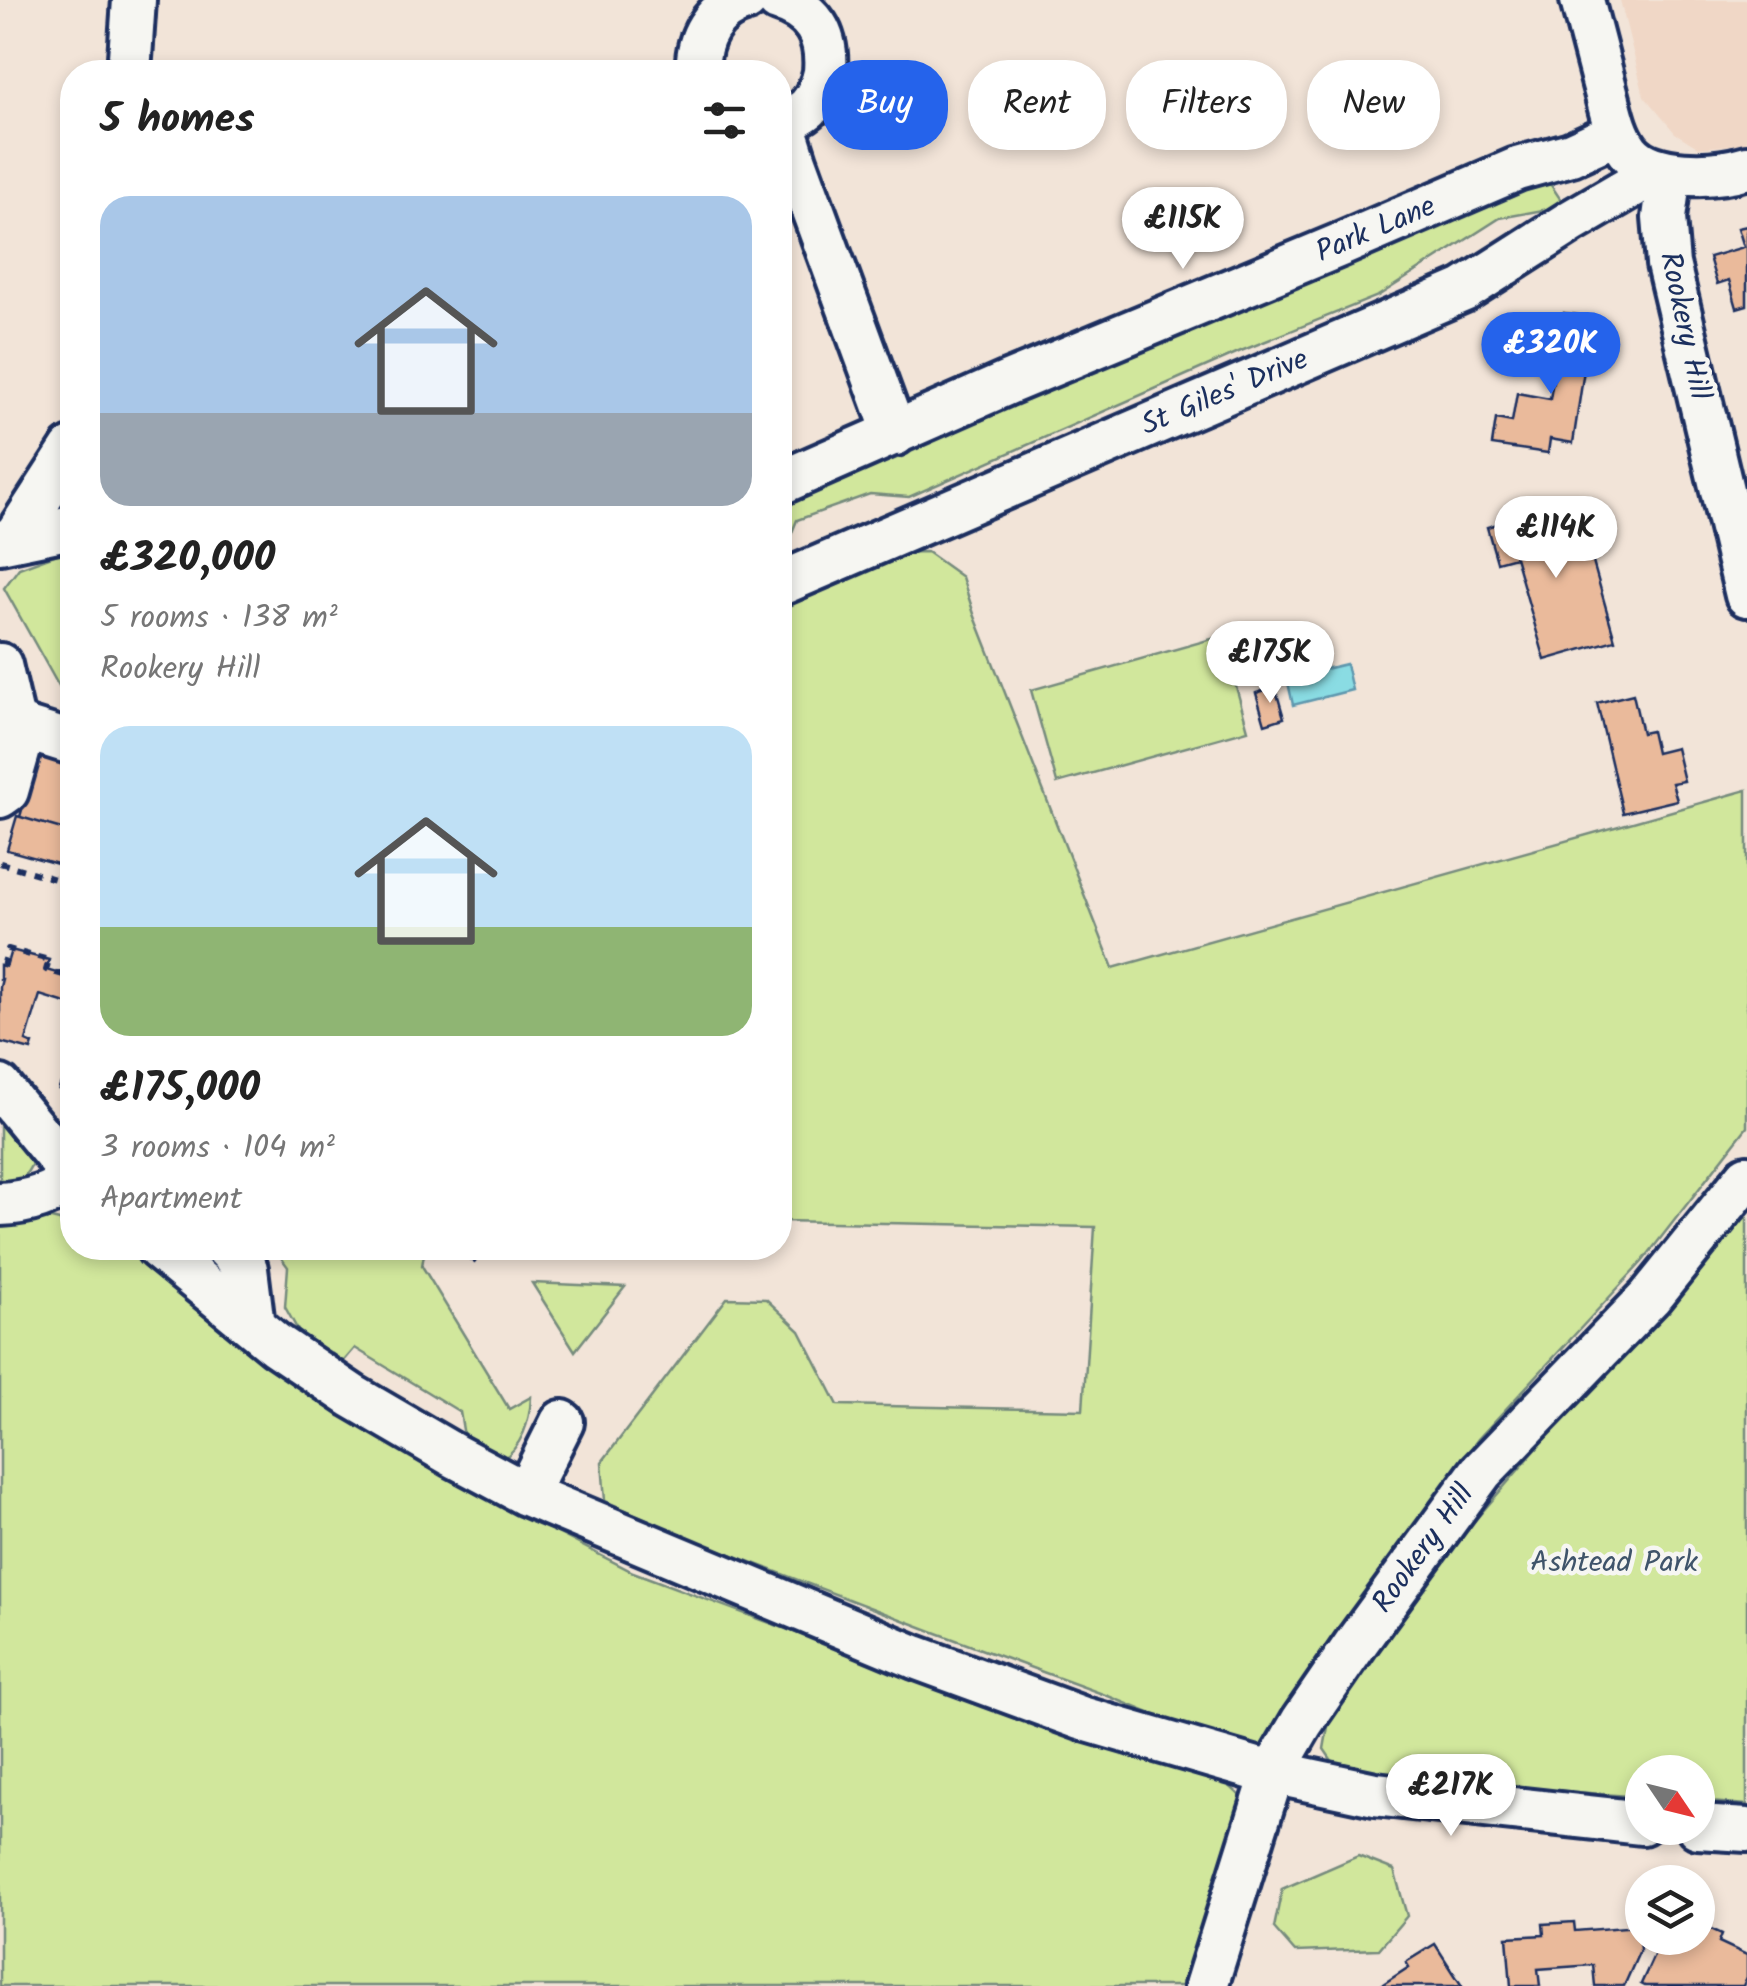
<!DOCTYPE html>
<html lang="en">
<head>
<meta charset="utf-8">
<style>
  :root { --surface:#fff; --page:#f6f6f6; --text:#222; --muted:#767676; --accent:#2563eb }
  body { margin:0; font-family:Kalam,sans-serif; background:var(--page); color:var(--text); height:100vh; display:flex; flex-direction:column; font-size:38px; white-space:nowrap }
  * { box-sizing:border-box; margin:0 }
  p { font-size:32px; color:var(--muted) }
  .icon { flex:none; width:55px; height:55px; fill:none; stroke:currentColor; stroke-width:2; stroke-linecap:round; stroke-linejoin:round }
  .map { position:relative; flex:1; overflow:hidden }
  .side { position:absolute; left:60px; top:60px; width:732px; height:1200px; display:flex; flex-direction:column; background:var(--surface); border-radius:40px; box-shadow:0 5px 15px #0003 }
  .side>* { flex:none }
  .top-card { position:absolute; left:822px; top:60px; width:772px; height:90px; display:flex; gap:20px }
  .needle { width:65px; rotate:125deg }
  .controls { position:absolute; left:1625px; top:1755px; display:grid; gap:20px }
  .controls a { display:grid; place-items:center; width:90px; height:90px; border-radius:50%; background:var(--surface); box-shadow:0 5px 15px #0003; font-size:50px }
  .price { position:absolute; translate:-50% -85px; padding:0 22px; border-radius:35px; background:#fff; color:#222; font-size:32px; line-height:65px; filter:drop-shadow(0 2px 5px #0008) }
  .price::after { content:''; position:absolute; left:50%; top:60px; width:30px; height:22px; margin-left:-15px; background:inherit; clip-path:polygon(0 0,100% 0,50% 100%) }
  .price.current { background:var(--accent); color:#fff }
  ul { padding:0; list-style:none }
  li { display:grid; align-content:center; gap:20px; height:530px; padding:0 40px }
  li span { display:grid; place-items:center; height:310px; border-radius:30px; color:#555 }
  li>.icon { margin-inline-start:auto }
  span .icon { width:180px; height:180px; fill:#fffc; stroke-width:1 }
  li b { font-size:42px }
  h2 { display:flex; justify-content:space-between; align-items:center; height:120px; padding:0 40px; font-size:42px }
  .tag { padding:0 35px; border-radius:40px; background:var(--surface); box-shadow:0 5px 15px #0003; font-size:35px; line-height:90px }
  .tag.current { background:var(--accent); color:#fff }
  .map>svg:first-child { display:block }
</style>
</head>
<body>
<div class="map">
<svg width="1747" height="1986" viewBox="0 0 1747 1986">
  <rect width="100%" height="100%" fill="#f2e4d8"/>
  <filter id="ink" filterUnits="userSpaceOnUse"><feTurbulence type="fractalNoise" baseFrequency=".01" numOctaves="2"/><feDisplacementMap in="SourceGraphic" scale="20" xChannelSelector="R" yChannelSelector="G"/><feConvolveMatrix kernelMatrix="1 2 1 2 8 2 1 2 1" color-interpolation-filters="sRGB"/></filter>
  <g filter="url(#ink)">
    <path fill="#f0d7c6" d="M1620,0h127v144l-48,4 -24,-15 -31,-37z"/>
    <path fill="#d1e79c" stroke="#768b7d" stroke-width="2.5" d="M1541,181l10,4 14,21 -65,12 -122,78 -137,55 -332,146 -39,-3 -73,26 -17,42v-59z
      M72,552v158l-68,-122 15,-20 38,-14z
      M927,552l35,25 12,37 139,354 634,-178v337l-105,135 -164,177 -72,97 -117,181 -25,33 -36,-5 -120,-49 -171,-63 -241,-92 -91,-40 -3,-39 125,-164 39,1 34,32 38,74 245,5 12,-183 -315,-6v-616l104,-52z
      M1222,636l26,94 -191,53 -26,-93z
      M0,1107l35,50c-6,15 -17,31 -35,33z
      M1747,1205v600l-49,-4v-29h-56v25l-265,-20 -40,-9 -13,-19 5,-28 39,-62 96,-126z
      M47,1218l25,6v24h57l9,5 66,55 136,106 100,58 193,100 276,103 311,102 26,24 -53,185h-1193v-767z
      M274,1248h151l-3,18 87,143 22,-12c-1,24 -9,51 -31,64l-35,-19 -5,-30 -105,-64 -12,14 -43,-28 -15,-27 3,-40z
      M532,1283l93,4 -50,64z
      M1358,1856l36,14 13,46 -28,33 -84,3 -21,-24 8,-39z"/>
    <path fill="#8adce3" stroke="#5e97ae" stroke-width="2.5" d="M1346,664l6,26 -59,15 -6,-27z"/>
    <path fill="#eaba9b" stroke="#1b2f5e" stroke-width="2.5" d="M1747,226v79l-10,3 -8,-28 -12,4 -8,-27 35,-10 -6,-19z
      M1564,313l28,4 -19,126 -23,-4 -2,14 -56,-8 4,-26 16,3 5,-29 33,6z
      M1558,506l8,26 17,-5 32,113 -70,20 -30,-103 -18,5 -10,-35z
      M1275,687l9,31 -19,6 -9,-31z
      M1633,694l9,39 9,-2 5,22 20,-5 8,33 -12,2 5,17 -54,13 -26,-110z
      M41,742l31,9v38l-5,18 5,1v24l-52,-15z
      M17,816l55,16v36l-65,-18z
      M72,942v63l-32,-10 -14,46 7,3 -2,6 -31,-8v-55l2,-8h-2v-14l6,2 5,-17 38,10 -3,10 17,5z
      M1574,1922l1,9 63,-5 2,24 -16,36h-29l-2,-21 -55,4 2,17h-29l-4,-49 37,-2 -1,-11z
      M1698,1923l24,11 -3,8 28,13v22l-4,9h-98l-4,-2 21,-46h36z
      M1435,1944l27,42h-82l29,-19 -3,-5z"/>
    <g fill="none" stroke-linecap="round" stroke-linejoin="round">
      <g stroke="#1b2f5e" stroke-width="50">
        <path id="minor" d="M778,0c36,11 50,35 47,72 -2,12 -9,27 -17,36 -7,6 -20,12 -28,15
          M1582,0c8,31 16,61 24,92 5,19 9,42 22,59 23,29 86,26 119,16
          M129,72l5,-72
          M698,72c-2,-32 14,-63 48,-72
          M783,123l12,38 100,273
          M1670,173l-6,45 4,46 79,331
          M780,483l228,-100 332,-138 177,-76 54,-15 46,-21
          M15,537l57,-88
          M0,542l72,-15
          M780,584l684,-294 108,-69 60,-35 17,-19
          M0,665l11,47 -11,41
          M8,723l64,20
          M0,796l7,-5 18,-63
          M0,1087l72,88
          M0,1204c26,-1 52,-9 72,-25
          M158,1248l117,96 77,52 101,59 73,39 389,163 166,61 172,50 122,26 267,29
          M227,1248l19,21 7,57
          M526,1494l36,-72
          M1698,1827l49,3
          M1206,1986l67,-214 29,-50 57,-83 122,-167 169,-175 97,-120"/>
      </g>
      <path stroke="#1b2f5e" stroke-width="6" stroke-dasharray="8 8" stroke-linecap="butt" d="M0,863l72,21
        M68,883l4,-15
        M3,966l5,-17 41,11 -3,10 17,5 9,-33
        M60,1091l12,-38
        M408,1248l55,4 18,12"/>
      <use href="#minor" stroke="#f6f6f2" stroke-width="42"/>
    </g>
  </g>
  <g text-anchor="middle" dominant-baseline="central" stroke-width="9" stroke-linejoin="round" paint-order="stroke">
    <g font-size="30" fill="#1b2f5e" stroke="#f6f6f2">
      <text transform="translate(1376 230) rotate(-23)">Park Lane</text>
      <text transform="translate(1684 326) rotate(78)">Rookery Hill</text>
      <text transform="translate(1225 393) rotate(-23)">St Giles' Drive</text>
      <text transform="translate(1424 1549) rotate(-54)">Rookery Hill</text>
    </g>
    <g font-size="30" fill="#3f546a" stroke="#f6f6f2">
      <text x="1614" y="1563">Ashtead Park</text>
    </g>
  </g>
</svg>
<div class="controls">
<a><svg class="needle" viewBox="-14 -14 28 28"><path d="M0-13l5 13h-10z" fill="#e53935"/><path d="M0 13l5-13h-10z" fill="#767676"/></svg></a>
<a><svg class="icon" aria-label="layers" viewBox="0 0 24 24"><path d="M12 4l9 5-9 5-9-5zM3 14l9 5 9-5"/></svg></a>
</div>
<b class="price" style="left:1183px;top:272px">£115K</b>
<b class="price current" style="left:1551px;top:397px">£320K</b>
<b class="price" style="left:1556px;top:581px">£114K</b>
<b class="price" style="left:1270px;top:706px">£175K</b>
<b class="price" style="left:1451px;top:1839px">£217K</b>
<div class="top-card">
<a class="tag current">Buy</a>
<a class="tag">Rent</a>
<a class="tag">Filters</a>
<a class="tag">New</a>
</div>
<section class="side">
<h2>5 homes<svg class="icon" aria-label="filters" viewBox="0 0 24 24"><path d="M4 7h16M4 17h16"/><circle cx="9" cy="7" r="2"/><circle cx="15" cy="17" r="2"/></svg></h2>
<ul>
<li><span style="background:linear-gradient(#a9c7e8 70%,#9aa5b1 0)"><svg class="icon" aria-label="home" viewBox="0 0 24 24"><path d="M3 11l9-7 9 7M6 9v11h12V9"/></svg></span><div><b>£320,000</b><p>5 rooms · 138 m²</p><p>Rookery Hill</p></div></li>
<li><span style="background:linear-gradient(#bfe0f5 65%,#8fb573 0)"><svg class="icon" aria-label="home" viewBox="0 0 24 24"><path d="M3 11l9-7 9 7M6 9v11h12V9"/></svg></span><div><b>£175,000</b><p>3 rooms · 104 m²</p><p>Apartment</p></div></li>
</ul>
</section>
</div>
</body>
</html>
